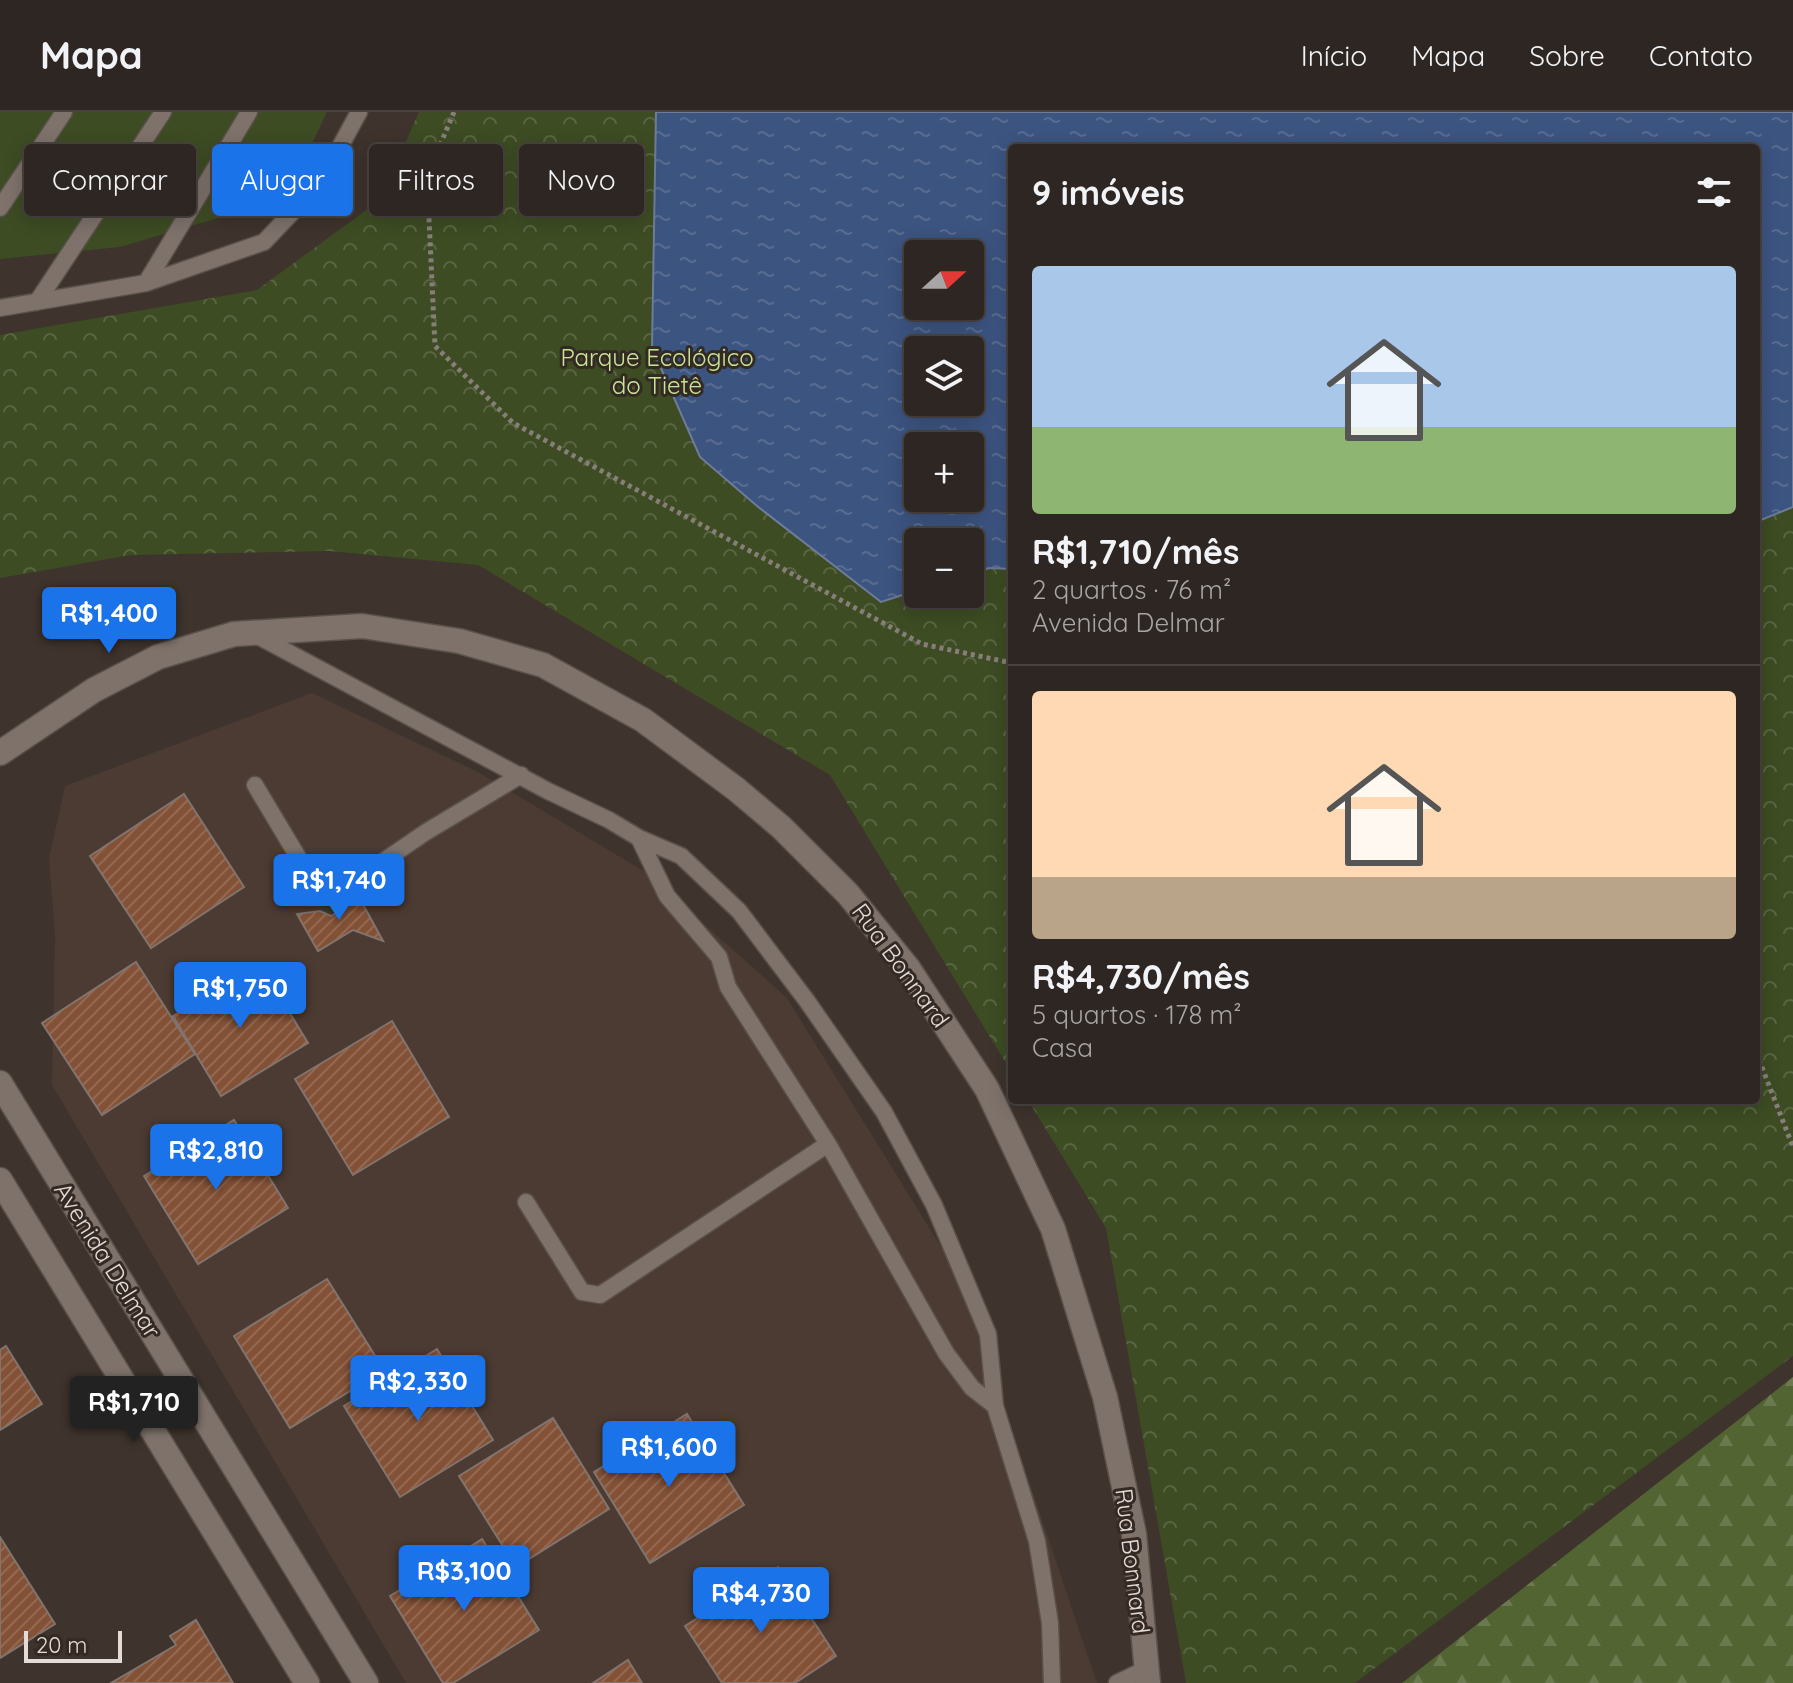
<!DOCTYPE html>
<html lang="pt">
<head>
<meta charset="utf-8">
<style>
  :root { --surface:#2e2622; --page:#3a322f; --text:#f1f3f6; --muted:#a7a5a5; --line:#494340; --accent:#1a73e8 }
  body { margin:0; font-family:Quicksand,sans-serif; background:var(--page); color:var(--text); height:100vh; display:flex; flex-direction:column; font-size:30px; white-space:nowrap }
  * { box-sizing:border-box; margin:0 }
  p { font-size:26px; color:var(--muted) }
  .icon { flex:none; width:44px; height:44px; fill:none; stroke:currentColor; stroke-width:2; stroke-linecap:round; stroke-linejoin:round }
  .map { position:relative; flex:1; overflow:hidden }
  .side { position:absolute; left:1008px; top:32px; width:752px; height:960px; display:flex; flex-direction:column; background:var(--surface); border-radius:8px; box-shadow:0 4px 20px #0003,0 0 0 2px var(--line) }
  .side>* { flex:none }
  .hud { position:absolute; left:24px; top:32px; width:760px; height:72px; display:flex; gap:16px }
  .needle { width:52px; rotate:69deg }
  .tools { position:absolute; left:904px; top:128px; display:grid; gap:16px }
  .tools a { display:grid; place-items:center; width:80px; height:80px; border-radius:8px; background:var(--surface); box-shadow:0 4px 20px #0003,0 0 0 2px var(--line); font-size:40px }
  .scale { position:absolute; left:24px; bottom:20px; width:98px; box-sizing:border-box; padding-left:8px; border:4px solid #e2dbd7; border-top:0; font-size:22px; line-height:28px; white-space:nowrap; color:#e2dbd7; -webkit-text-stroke:6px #342923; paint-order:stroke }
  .price { position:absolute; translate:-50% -68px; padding:0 18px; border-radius:8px; background:var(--accent); color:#fff; font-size:26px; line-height:52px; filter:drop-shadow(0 2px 4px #0008) }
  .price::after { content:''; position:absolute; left:50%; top:48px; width:24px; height:18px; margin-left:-12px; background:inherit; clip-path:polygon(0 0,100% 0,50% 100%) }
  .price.current { background:#222; color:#fff }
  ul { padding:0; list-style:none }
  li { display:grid; align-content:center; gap:16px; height:424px; padding:0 24px }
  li+li { border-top:2px solid var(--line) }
  li span { display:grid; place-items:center; height:248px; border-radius:8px; color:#555 }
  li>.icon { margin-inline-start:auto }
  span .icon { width:144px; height:144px; fill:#fffc; stroke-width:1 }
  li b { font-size:34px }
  h2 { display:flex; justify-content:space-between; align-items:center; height:96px; padding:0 24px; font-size:34px }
  .pill { padding:0 28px; border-radius:8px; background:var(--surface); box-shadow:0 4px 20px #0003,0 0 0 2px var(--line); font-size:28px; line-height:72px }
  .pill.current { background:var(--accent); color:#fff }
  header { display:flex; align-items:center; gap:48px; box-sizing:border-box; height:112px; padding:0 40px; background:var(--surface); border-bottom:2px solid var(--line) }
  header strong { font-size:38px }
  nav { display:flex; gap:44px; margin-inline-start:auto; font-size:28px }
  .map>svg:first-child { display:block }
</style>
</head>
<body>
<header>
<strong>Mapa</strong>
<nav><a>Início</a><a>Mapa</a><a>Sobre</a><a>Contato</a></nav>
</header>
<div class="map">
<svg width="1793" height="1571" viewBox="0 0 1793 1571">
  <defs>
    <pattern id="forest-firs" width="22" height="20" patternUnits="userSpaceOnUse" patternTransform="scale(2)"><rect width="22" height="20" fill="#516431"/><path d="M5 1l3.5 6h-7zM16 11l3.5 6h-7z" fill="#6a7a4e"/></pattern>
    <pattern id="park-crowns" width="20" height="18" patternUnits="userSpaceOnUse" patternTransform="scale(2)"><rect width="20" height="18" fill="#3d4c23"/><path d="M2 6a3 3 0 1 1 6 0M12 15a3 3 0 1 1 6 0" fill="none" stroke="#596542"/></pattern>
    <pattern id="water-ripples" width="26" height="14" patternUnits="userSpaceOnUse" patternTransform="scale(2)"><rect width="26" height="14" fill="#3c5480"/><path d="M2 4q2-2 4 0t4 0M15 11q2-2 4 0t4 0" fill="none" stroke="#586c91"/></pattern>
    <pattern id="building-hatch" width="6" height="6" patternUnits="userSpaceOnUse" patternTransform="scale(2)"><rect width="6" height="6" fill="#835136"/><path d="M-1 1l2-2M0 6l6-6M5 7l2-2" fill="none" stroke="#946952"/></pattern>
  </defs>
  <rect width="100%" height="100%" fill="#3e332d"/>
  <path fill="#4c3b32" d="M312,581l166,79 169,101 140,125 174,281 136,404h-691l-354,-598 3,-150 -6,-77 16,-72z"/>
  <path fill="#3d4c23" d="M0,0h327l-41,86 -166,49 -120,12z"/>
  <path fill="url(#forest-firs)" d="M1793,1265v306h-391z"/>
  <path fill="url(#park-crowns)" fill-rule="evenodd" d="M419,0h1374v1244l-438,327h-169l-80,-455 -78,-128h728v-952h-744v925l-182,-298 -352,-210 -149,-14 -198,4 -131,23v-243l257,-45 123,-90zM918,142h52v52h-52zM918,238h52v52h-52zM918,334h52v52h-52zM918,430h52v52h-52z"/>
  <path fill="url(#water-ripples)" stroke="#6e7c9a" stroke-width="2" fill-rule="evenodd" d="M656,0h1137v395l-37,15v-374h-744v421l-23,-1 -19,6v-32h-52v48l-37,12 -124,-96 -57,-49 -48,-109zM918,142h52v52h-52zM918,238h52v52h-52zM918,334h52v52h-52z"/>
  <path fill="url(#building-hatch)" stroke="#81746e" stroke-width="2" d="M184,682l60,93 -93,61 -61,-92z
    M354,776l29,53 -30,-11 -35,21 -21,-37 23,-3 11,5 15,-9 -7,-13z
    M136,850l59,92 -93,61 -60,-92z
    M260,852l48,79 -87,53 -48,-80z
    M392,909l57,96 -96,58 -58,-96z
    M234,1008l54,88 -90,56 -54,-88z
    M327,1167l57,91 -94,58 -56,-92z
    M6,1234l36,58 -42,26v-80z
    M437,1237l56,91 -93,57 -56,-91z
    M687,1302l57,91 -94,58 -56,-91z
    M553,1306l56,91 -93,58 -57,-91z
    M0,1425l55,87 -55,34z
    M482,1427l57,91 -86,53h-10l-53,-87z
    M778,1455l58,89 -41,27h-73l-37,-57z
    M196,1508l37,63h-122l65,-38 -6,-9z
    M628,1548l14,23h-49z"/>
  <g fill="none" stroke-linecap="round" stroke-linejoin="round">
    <g stroke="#5a514b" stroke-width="19">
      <path id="service" d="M0,96l64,-96
        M146,171l103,-171
        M37,190l126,-190
        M0,196l146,-25 118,-41 57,-60 38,-70
        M254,522l294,157 61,29 30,18 42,18 58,55 68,90 77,111 50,93 54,129 7,72 42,135 13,82 2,60
        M255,673l49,82 12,12 26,2 27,-10 57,-39 95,-57
        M639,726l28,58 52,61 9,30 100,157 118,209 26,35 23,18
        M526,1090l56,90 18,3 228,-151
        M1117,1571l29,-14"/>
    </g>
    <g stroke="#5a514b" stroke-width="27">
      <path id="minor" d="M0,641l94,-63 64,-33 76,-23 128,-8 97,15 84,24 100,55 93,69 45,38 67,67 60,74 79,121 66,140 52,168 29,137 14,149
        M0,971l366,600
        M0,1068l307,503"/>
    </g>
    <path stroke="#877e79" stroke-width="5" stroke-dasharray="4 4" stroke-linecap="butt" d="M454,0l-27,64 8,170 78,77 409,221 90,19
      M1756,940l37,95"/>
    <use href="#service" stroke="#7e726b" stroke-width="16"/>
    <use href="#minor" stroke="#7e726b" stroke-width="24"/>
  </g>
  <g text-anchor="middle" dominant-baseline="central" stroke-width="6" stroke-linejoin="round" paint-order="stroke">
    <g font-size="24" fill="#c6e696" stroke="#342923">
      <text x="657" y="245">Parque Ecológico<tspan x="657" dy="28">do Tietê</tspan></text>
    </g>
    <g font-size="24" fill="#e2dbd7" stroke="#342923">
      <text transform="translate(901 853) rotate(54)">Rua Bonnard</text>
      <text transform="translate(108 1148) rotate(58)">Avenida Delmar</text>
      <text transform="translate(1133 1449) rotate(83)">Rua Bonnard</text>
    </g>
  </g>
</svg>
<div class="tools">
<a><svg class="needle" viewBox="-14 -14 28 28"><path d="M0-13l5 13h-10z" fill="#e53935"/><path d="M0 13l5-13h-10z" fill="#a7a5a5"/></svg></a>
<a><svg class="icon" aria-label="layers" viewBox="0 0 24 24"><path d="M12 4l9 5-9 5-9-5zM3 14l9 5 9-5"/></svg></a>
<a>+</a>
<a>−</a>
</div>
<div class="scale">20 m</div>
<b class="price" style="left:109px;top:543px">R$1,400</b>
<b class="price" style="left:339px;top:810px">R$1,740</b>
<b class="price" style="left:240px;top:918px">R$1,750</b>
<b class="price" style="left:216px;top:1080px">R$2,810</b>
<b class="price" style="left:418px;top:1311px">R$2,330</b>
<b class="price current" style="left:134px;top:1332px">R$1,710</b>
<b class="price" style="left:669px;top:1377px">R$1,600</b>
<b class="price" style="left:464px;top:1501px">R$3,100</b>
<b class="price" style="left:761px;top:1523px">R$4,730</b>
<div class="hud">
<a class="pill">Comprar</a>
<a class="pill current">Alugar</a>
<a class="pill">Filtros</a>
<a class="pill">Novo</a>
</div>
<section class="side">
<h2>9 imóveis<svg class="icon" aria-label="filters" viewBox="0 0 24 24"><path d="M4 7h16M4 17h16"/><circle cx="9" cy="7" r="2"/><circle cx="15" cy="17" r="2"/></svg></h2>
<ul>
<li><span style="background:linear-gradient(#a9c7e8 65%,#8fb573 0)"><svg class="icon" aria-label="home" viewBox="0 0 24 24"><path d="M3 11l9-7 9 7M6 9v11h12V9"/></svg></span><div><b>R$1,710/mês</b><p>2 quartos · 76 m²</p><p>Avenida Delmar</p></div></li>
<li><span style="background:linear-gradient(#ffd9b3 75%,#b9a48a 0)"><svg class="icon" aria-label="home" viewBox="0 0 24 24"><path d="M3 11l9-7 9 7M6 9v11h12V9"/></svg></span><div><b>R$4,730/mês</b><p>5 quartos · 178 m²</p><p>Casa</p></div></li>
</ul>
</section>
</div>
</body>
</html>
